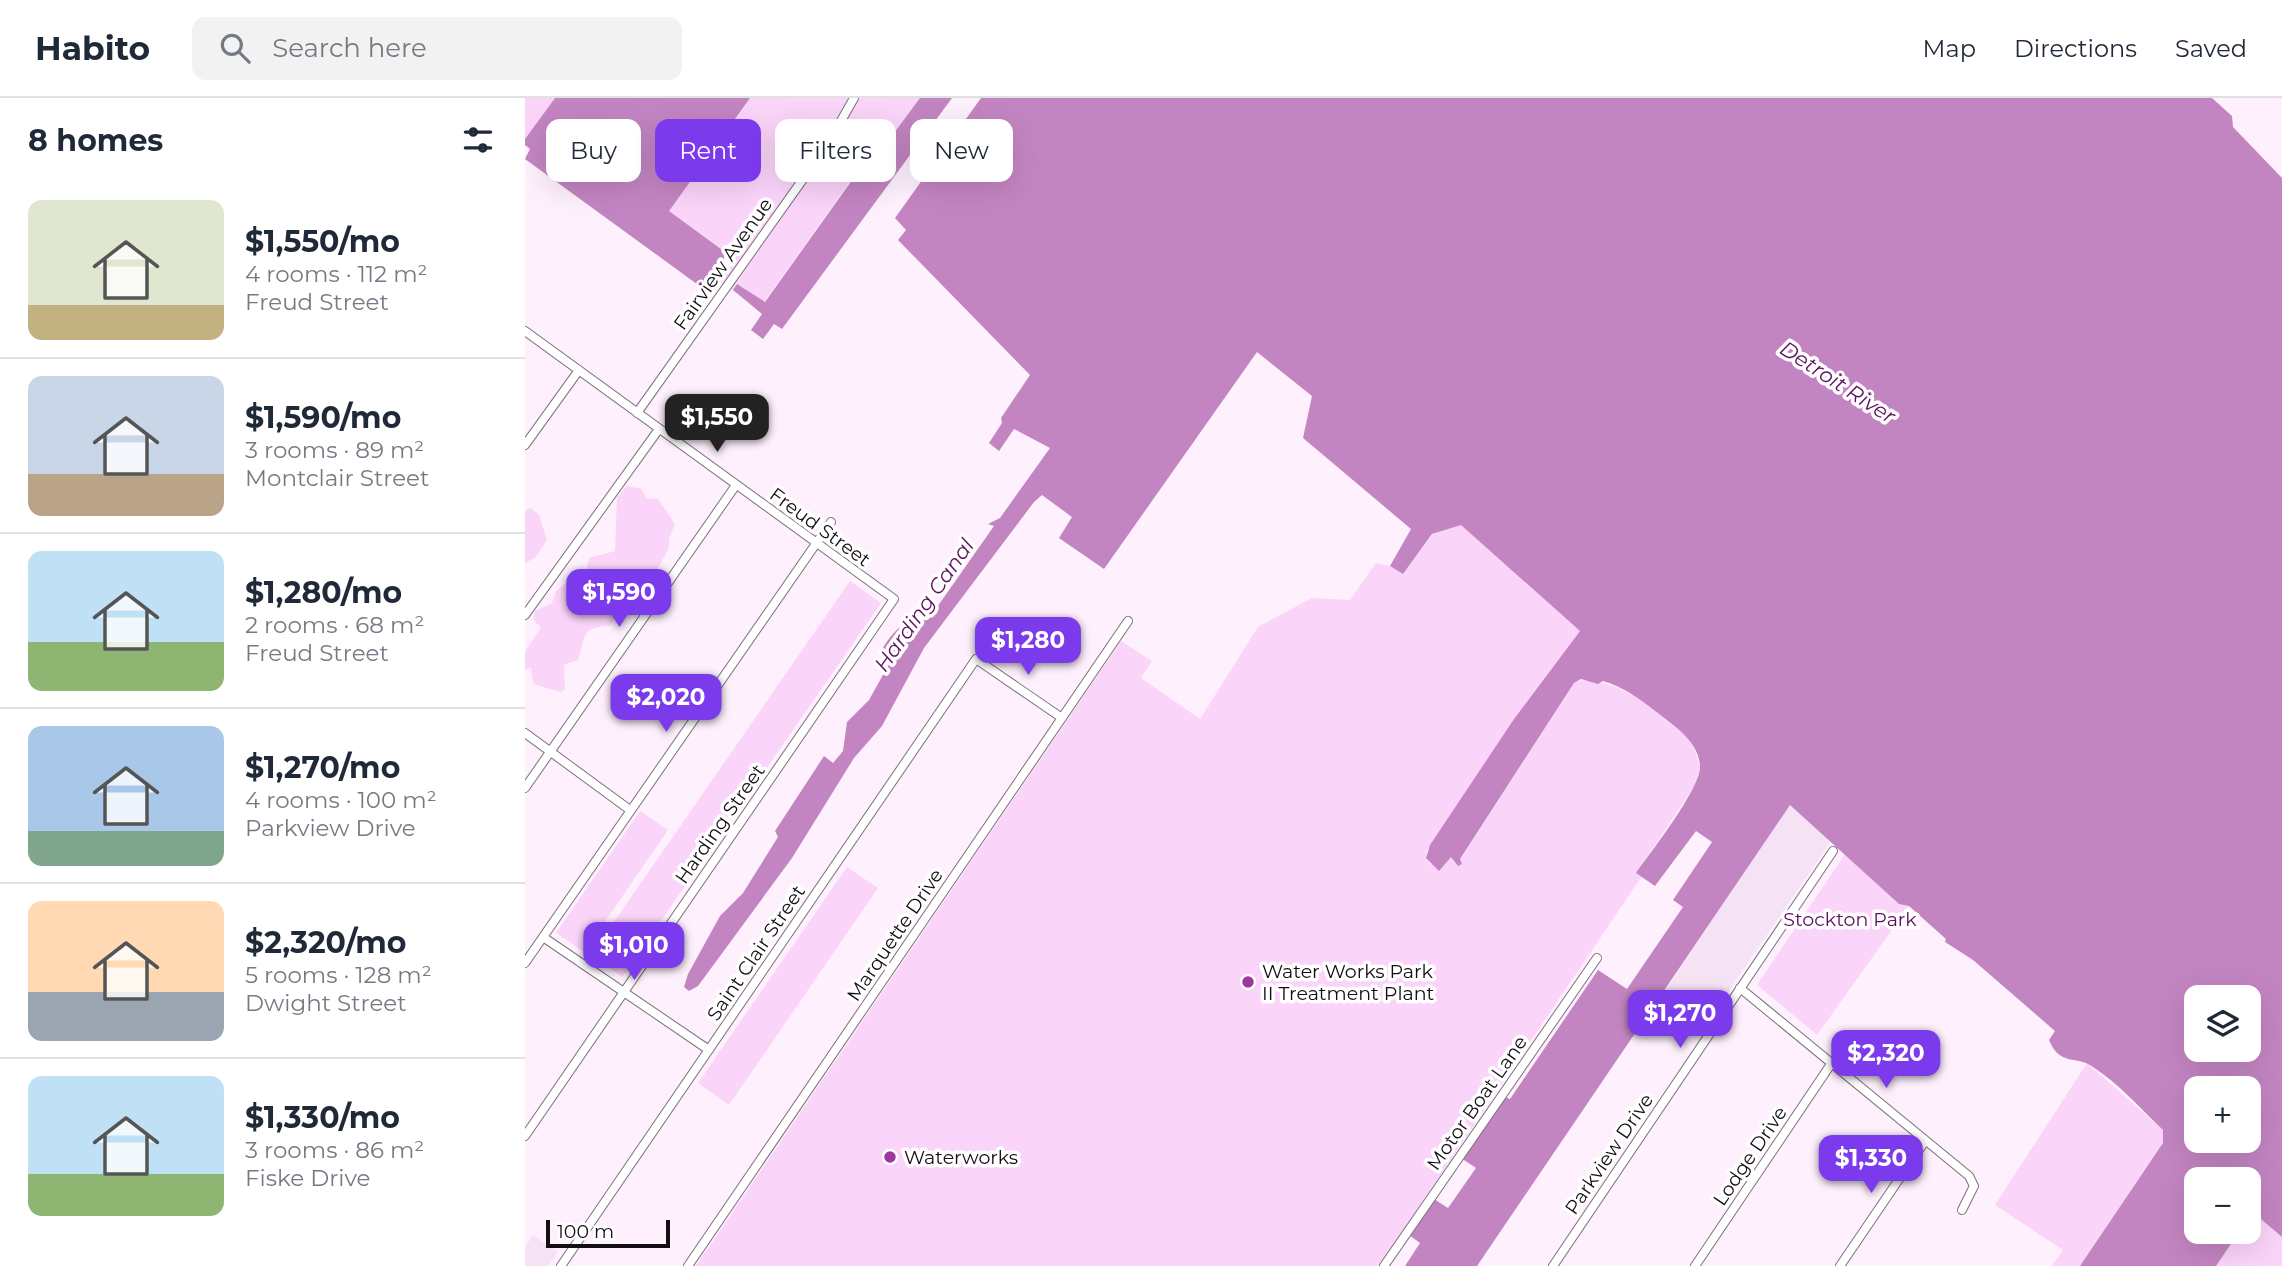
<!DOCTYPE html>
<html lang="en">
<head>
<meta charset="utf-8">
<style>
  :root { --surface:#fff; --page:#f2f2f3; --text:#1f2937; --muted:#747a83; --line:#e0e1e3; --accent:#7c3aed }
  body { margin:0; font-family:Montserrat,sans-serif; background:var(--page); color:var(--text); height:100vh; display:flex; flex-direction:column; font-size:26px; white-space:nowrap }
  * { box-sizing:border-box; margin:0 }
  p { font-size:23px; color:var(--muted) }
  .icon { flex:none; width:38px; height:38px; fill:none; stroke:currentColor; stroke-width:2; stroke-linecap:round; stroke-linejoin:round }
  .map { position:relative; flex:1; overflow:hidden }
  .side { display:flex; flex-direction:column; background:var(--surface); width:525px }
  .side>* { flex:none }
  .banner { position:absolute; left:21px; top:21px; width:665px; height:63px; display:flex; gap:14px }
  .controls { position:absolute; left:1659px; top:887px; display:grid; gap:14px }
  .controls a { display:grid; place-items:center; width:77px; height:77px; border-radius:14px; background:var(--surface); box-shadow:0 7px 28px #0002; font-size:35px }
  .scale { position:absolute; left:21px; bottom:18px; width:124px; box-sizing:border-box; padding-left:7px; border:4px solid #120e12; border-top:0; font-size:19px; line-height:24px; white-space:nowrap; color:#120e12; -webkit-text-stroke:5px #fff; paint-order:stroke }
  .price { position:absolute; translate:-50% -60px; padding:0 16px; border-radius:14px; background:var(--accent); color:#fff; font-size:23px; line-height:46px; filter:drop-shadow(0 2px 4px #0008) }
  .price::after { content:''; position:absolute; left:50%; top:42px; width:21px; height:16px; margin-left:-10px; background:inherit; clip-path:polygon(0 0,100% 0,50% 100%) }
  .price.active { background:#222; color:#fff }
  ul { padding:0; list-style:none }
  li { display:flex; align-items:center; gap:21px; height:175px; padding:0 28px }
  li+li { border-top:2px solid var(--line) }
  li span { display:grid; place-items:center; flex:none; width:196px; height:140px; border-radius:14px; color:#555 }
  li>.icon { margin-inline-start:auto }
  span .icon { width:84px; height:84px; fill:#fffc; stroke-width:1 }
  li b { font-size:30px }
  h2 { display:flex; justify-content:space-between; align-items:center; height:84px; padding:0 28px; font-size:30px }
  .pill { padding:0 24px; border-radius:14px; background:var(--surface); box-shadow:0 7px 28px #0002; font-size:24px; line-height:63px }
  .pill.active { background:var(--accent); color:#fff }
  header { display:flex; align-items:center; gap:42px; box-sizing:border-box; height:98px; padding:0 35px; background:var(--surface); border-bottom:2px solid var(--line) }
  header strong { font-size:33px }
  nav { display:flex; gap:38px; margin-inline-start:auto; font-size:24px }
  .search { width:490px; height:63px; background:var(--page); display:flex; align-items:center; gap:18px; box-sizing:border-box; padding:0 24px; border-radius:14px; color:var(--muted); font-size:26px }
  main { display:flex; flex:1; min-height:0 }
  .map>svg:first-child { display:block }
</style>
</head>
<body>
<header>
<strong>Habito</strong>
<div class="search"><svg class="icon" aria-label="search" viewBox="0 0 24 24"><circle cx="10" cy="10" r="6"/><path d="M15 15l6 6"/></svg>Search here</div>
<nav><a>Map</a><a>Directions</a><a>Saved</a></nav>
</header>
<main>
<section class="side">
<h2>8 homes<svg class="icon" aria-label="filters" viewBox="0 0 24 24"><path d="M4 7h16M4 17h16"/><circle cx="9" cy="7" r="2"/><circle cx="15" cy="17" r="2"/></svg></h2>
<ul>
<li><span style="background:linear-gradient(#dfe7d0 75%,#c2b280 0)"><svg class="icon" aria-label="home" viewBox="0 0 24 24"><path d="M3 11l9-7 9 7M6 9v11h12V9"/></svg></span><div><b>$1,550/mo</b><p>4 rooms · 112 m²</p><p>Freud Street</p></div></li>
<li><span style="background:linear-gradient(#c9d6e8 70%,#b9a48a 0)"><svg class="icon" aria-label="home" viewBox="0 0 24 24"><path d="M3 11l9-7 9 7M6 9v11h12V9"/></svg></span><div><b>$1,590/mo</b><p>3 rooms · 89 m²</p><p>Montclair Street</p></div></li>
<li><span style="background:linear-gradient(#bfe0f5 65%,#8fb573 0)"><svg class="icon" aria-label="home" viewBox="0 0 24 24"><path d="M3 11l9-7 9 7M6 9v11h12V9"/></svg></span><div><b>$1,280/mo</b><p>2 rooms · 68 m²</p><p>Freud Street</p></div></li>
<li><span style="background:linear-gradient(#a9c7e8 75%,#7fa58c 0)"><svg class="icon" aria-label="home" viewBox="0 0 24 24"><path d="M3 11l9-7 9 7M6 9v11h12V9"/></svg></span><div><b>$1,270/mo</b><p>4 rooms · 100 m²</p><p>Parkview Drive</p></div></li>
<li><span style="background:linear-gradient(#ffd9b3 65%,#9aa5b1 0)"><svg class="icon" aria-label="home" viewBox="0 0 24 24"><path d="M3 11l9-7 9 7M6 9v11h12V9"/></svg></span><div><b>$2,320/mo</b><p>5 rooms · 128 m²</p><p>Dwight Street</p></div></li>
<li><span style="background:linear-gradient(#bfe0f5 70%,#8fb573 0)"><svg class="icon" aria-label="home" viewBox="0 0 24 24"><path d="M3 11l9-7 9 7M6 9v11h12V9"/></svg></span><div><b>$1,330/mo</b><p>3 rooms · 86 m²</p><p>Fiske Drive</p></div></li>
</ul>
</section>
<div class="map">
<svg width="1757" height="1168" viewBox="0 0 1757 1168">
  <rect width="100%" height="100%" fill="#fef0fd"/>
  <path fill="#f6e2f5" d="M1265,706l41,37 -131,192 -44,-29z
    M8,1137l25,17 -10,14h-23v-19z"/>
  <path fill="#fbd4fa" d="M0,0h30l-30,41z
    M225,0h170l-60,82 -6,-4 -90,126 -27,-18 -4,6 -12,-9 12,-18 -8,-11 -57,-41z
    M102,388l15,3 4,9 12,1 17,25 -6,15v9l-16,29 -4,13c-14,4 -34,3 -39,18l6,8 -5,9c-32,4 -24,9 -33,35l-14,5 1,25 -5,2 -27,-8 -2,-17 -6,3v-19l16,-23 -8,-9 2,-8 17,-8 4,-12 9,-7 16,5 10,-10 -4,-13 2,-8 26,-7 2,-54z
    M6,410l8,7 8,25 -12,18 -10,5v-52z
    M936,426l119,107 -66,88 -88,133 4,13 21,-9 9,4 114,-177c25,-14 92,28 110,50 8,9 14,24 16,35l-5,17 -58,87 5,4 -263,390h-683l425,-625 31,20 -11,17 59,41 58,-92 54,-29 38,2 26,-37 14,3 13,8 30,-40z
    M325,483l31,22 -259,374 -31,-22z
    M115,713l28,19 -84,122 -28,-19z
    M1320,756l54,50 10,2 -92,129 -60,-50z
    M322,769l31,21 -149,217 -31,-22z
    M1562,965l76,67 33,50v52h53v-26l33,31v29h-230l11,-16 -68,-45z"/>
  <path fill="#c385c2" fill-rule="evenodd" d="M30,0h195l-81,113 56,41c-4,25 2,25 -24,35l-176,-128 5,-10 -5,-4v-6z
    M395,0h32l-170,231 -8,-5 -11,15 -12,-9 11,-16 -29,-24 4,-6 28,18 90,-126 5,3z
    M456,0h1231l20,18 1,11 49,51v1059l-21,-18 -12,2v-41h-53v52h43l-23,34h-136l83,-123v-13c-22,-21 -44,-46 -70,-63 -16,-12 -33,0 -44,-27l6,-9 -82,-71 -28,-18 1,-3 -37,-33 -10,-2 -109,-99 -313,461h-72l15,-23 -11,-8 25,-36 14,9 28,-40 -15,-10 42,-62 7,3 88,-129 29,19 56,-82 -10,-7 39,-58 -16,-11 -41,55 -19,-13c15,-21 64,-84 64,-106 0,-22 -22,-39 -37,-50 -18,-14 -38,-30 -60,-36l-5,3 -17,-5 -7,4 -114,176 2,5 -4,2 -7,-9 -12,14 -13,-13 4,-13 84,-126 66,-88 -119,-106 -29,9 -29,40 -13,-8 21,-37 -108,-91 9,-42 -55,-44 -153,217 -45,-31 13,-21 -30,-22 -8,7 -110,146 -42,78 -28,32 -62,100 -94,128 -9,5 -5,-4 4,-13 32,-58 23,-23 35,-56 -3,-6 49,-75 9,7 10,-12 4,-29 22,-22 20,-36 -10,-10c10,-17 26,-40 49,-34l66,-94 -6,-2 12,-6 50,-70 -36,-19 -15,22 -10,-8 13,-20 -1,-5 29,-43 -132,-135 8,-10 -11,-12zM1671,900h53v52h-53zM1671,990h53v53h-53z"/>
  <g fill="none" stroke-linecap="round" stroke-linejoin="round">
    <g stroke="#7d717c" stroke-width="10">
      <path id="street" d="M0,233l369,268 -369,537
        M112,315l191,-269 26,-46
        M0,347l54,-75
        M0,517l134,-186
        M0,635l105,77
        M0,690l211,-303
        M18,839l166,113
        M0,865l306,-441
        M1215,890l229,188 5,10 -12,24
        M36,1168l415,-607 86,59
        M163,1168l440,-645
        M859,1168l213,-308
        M1028,1168l280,-415
        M1170,1168l136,-202
        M1315,1168l85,-125"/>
    </g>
    <use href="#street" stroke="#fff" stroke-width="8"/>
  </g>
  <g fill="#9d389e" stroke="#fff" stroke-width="2.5">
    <circle cx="723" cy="884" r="7"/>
    <circle cx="365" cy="1059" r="7"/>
  </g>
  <g text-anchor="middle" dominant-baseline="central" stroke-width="7" stroke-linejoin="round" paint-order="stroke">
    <g font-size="19" fill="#120e12" stroke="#fff">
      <text transform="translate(198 166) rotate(-55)">Fairview Avenue</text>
      <text transform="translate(295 429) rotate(36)">Freud Street</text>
      <text transform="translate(195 726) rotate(-55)">Harding Street</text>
      <text transform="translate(370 837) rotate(-56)">Marquette Drive</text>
      <text transform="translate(231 855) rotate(-56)">Saint Clair Street</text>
      <text transform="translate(952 1005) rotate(-55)">Motor Boat Lane</text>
      <text transform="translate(1084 1056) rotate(-56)">Parkview Drive</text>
      <text transform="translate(1225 1058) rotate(-56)">Lodge Drive</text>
    </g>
    <g font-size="19" fill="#590d5b" stroke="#fff">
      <text x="1325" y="821">Stockton Park</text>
    </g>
    <g font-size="19" fill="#120e12" stroke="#fff" text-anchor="start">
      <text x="737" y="873">Water Works Park<tspan x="737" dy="22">II Treatment Plant</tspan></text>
      <text x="379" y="1059">Waterworks</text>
    </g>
    <g font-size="21" font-style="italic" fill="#5c115e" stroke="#fff">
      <text transform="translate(1313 284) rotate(33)">Detroit River</text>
      <text transform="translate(399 507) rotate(-55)">Harding Canal</text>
    </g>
  </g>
</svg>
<div class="controls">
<a><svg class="icon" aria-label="layers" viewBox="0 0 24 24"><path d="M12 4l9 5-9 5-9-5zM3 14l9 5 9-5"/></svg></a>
<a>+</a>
<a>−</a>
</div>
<div class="scale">100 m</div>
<b class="price active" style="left:192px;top:356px">$1,550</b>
<b class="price" style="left:94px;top:531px">$1,590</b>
<b class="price" style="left:503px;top:579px">$1,280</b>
<b class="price" style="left:141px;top:636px">$2,020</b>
<b class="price" style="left:109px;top:884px">$1,010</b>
<b class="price" style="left:1155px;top:952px">$1,270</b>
<b class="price" style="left:1361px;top:992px">$2,320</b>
<b class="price" style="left:1346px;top:1097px">$1,330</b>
<div class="banner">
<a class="pill">Buy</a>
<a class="pill active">Rent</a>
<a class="pill">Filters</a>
<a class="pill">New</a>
</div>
</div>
</main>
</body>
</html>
